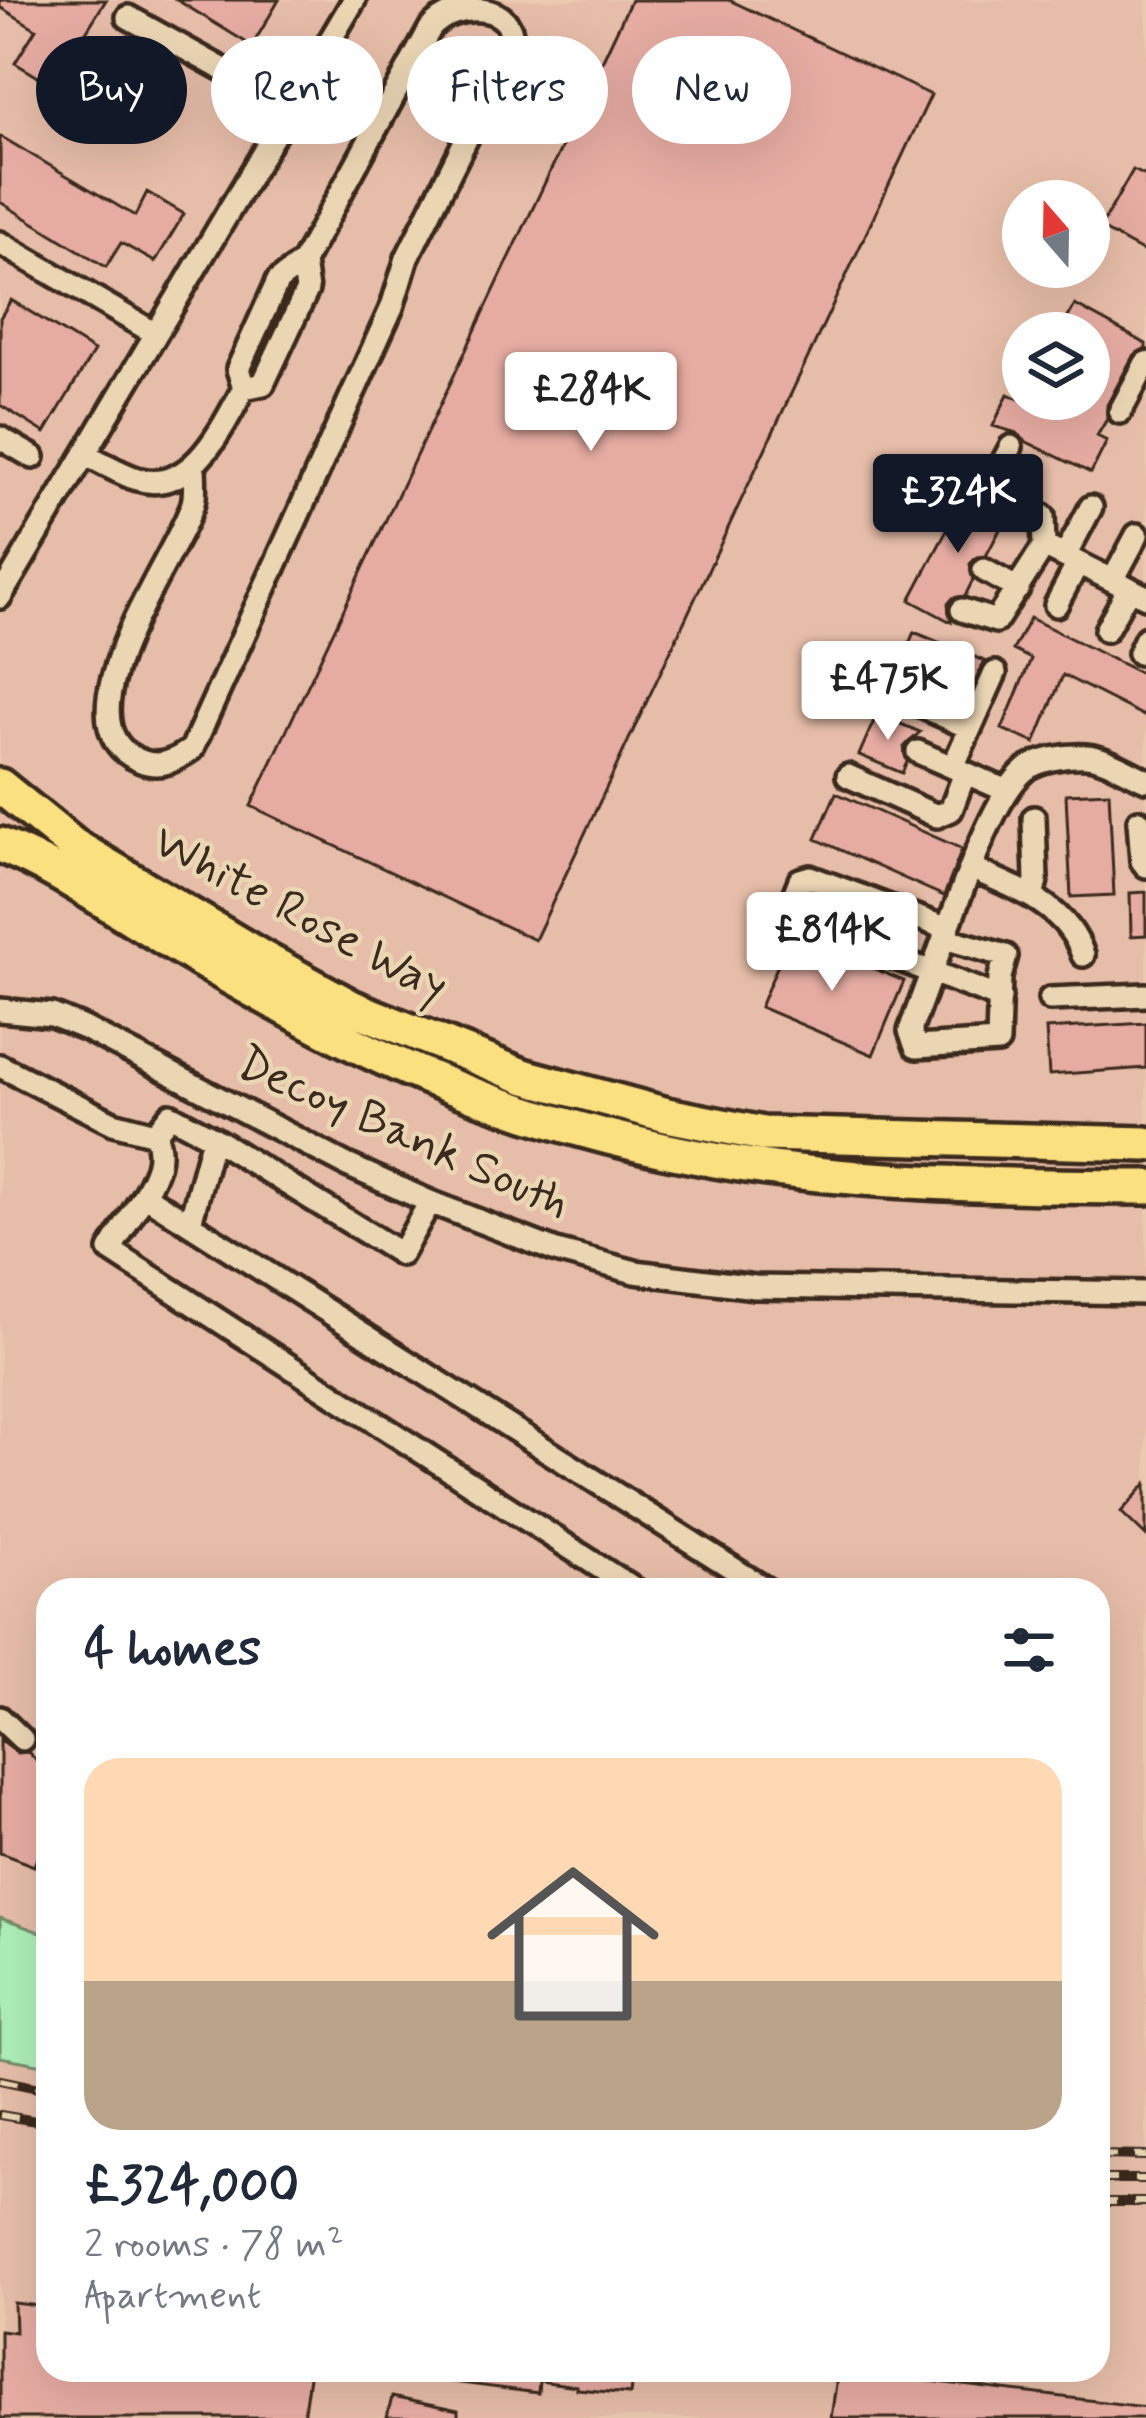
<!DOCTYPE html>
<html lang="en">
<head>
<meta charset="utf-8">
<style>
  :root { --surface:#fff; --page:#f6f6f7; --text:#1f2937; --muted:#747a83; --accent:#111827 }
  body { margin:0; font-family:Mynerve,sans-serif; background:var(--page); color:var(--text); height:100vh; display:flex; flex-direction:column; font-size:45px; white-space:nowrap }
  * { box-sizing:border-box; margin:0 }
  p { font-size:39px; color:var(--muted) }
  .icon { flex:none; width:66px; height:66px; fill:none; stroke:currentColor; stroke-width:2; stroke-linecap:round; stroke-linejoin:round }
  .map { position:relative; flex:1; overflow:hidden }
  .details { position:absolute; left:36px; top:1578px; width:1074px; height:804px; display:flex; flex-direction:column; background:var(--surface); border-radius:36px; box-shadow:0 12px 48px #0002 }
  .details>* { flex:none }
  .banner { position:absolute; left:36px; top:36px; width:1074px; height:108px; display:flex; gap:24px }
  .needle { width:78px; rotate:340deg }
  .buttons { position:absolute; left:1002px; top:180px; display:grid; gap:24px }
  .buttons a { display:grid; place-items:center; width:108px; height:108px; border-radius:50%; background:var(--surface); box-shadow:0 12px 48px #0002; font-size:60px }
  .price { position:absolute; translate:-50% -102px; padding:0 27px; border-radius:12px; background:#fff; color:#222; font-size:39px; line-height:78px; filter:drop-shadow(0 3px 6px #0008) }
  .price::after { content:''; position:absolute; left:50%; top:72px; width:36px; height:27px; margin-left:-18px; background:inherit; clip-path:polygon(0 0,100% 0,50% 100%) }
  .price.active { background:var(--accent); color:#fff }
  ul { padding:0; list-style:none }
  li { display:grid; align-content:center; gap:24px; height:636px; padding:0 48px }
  li span { display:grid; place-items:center; height:372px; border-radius:36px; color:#555 }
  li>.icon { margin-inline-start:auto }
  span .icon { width:216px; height:216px; fill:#fffc; stroke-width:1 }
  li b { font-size:51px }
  h2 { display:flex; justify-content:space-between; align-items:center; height:144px; padding:0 48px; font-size:51px }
  .tag { padding:0 42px; border-radius:54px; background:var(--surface); box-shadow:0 12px 48px #0002; font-size:42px; line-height:108px }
  .tag.active { background:var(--accent); color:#fff }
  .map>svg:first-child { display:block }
</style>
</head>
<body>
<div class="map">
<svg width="1146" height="2418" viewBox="0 0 1146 2418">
  <rect width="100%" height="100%" fill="#eac9af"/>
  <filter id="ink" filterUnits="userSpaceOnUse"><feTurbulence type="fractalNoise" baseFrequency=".00833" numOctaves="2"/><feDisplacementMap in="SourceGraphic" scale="24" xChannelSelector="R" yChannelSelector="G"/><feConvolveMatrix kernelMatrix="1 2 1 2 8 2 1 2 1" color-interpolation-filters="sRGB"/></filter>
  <g filter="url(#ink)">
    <path fill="#e6bda8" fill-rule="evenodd" d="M0,0h1146v2418h-1146v-361l48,9v304h1050v-780h-1050v345l-48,-17zM1023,201h66v66h-66zM1023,333h66v66h-66z"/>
    <path fill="#adeeb7" stroke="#748c6a" stroke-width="3" d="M0,1918l48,17v131l-48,-9z"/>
    <path fill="#e6aca2" stroke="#3b2a1e" stroke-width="3" d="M0,0h106l-20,32 89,54 -32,54 -128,-77 21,-34 -36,-22z
      M177,0h102l-27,46z
      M631,0h98l202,95 -396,845 -284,-134z
      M0,136l135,80 12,-24 37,22 -29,48 -34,-19 -15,24 -106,-65z
      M1133,170l13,6v77l-46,-25z
      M11,300l83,51 -49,82 -45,-28v-87z
      M1075,305l71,39v4l-13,8 -26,49v14l-10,17 10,5 -16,32 -66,-32 -8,-8 -24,-7 15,-32 11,5h70v-66h-30z
      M966,494l41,22 -21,40 -9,1 -7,7 3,16 -8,16 -12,2 -5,6 3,18 -41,-22z
      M1030,618l116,58v41l-83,-42 -28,68 -33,-14 29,-70 -18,-9z
      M914,632l71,29 -18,37 -69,-28z
      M877,714l43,18 -16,15 3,15 -5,11 -43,-18z
      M1109,792l5,103 -43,2 -5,-103z
      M836,793l126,56 -18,47 -128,-57z
      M1146,892v43l-15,1 -1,-43z
      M791,934l113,47 -31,74 -113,-48z
      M1146,1023v45l-97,7 -3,-46z
      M1146,1484v52l-25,-24z
      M0,1740l17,13 11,-1 20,20v55l-14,39 -34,-13z
      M14,2303l34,4v63h262l-7,48h-303v-88l15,2z
      M430,2370h203l-3,24 -53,-5v-3l-38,-5 -1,12 -109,-14z
      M838,2370l308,37v11h-315z
      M392,2397l66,14v7h-71z"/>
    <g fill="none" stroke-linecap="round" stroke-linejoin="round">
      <g stroke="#3b2a1e" stroke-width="30">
        <path id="minor" d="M128,17l163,90
          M0,243l156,91
          M1120,412l26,-49
          M0,438l33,19
          M1011,447l-18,34 50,35 1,30 102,51
          M85,455c17,7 34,18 52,24 55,17 86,-53 107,-91l-6,-19 40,-88 25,-19
          M194,465c0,12 2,27 -1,38 -15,53 -144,222 -52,258 20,8 35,-1 51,-12l200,-442 15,-49 104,-209c9,-49 -59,-48 -81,-20l-127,233 4,28 -44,94 -19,4
          M1065,556l26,-49
          M984,570l34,19
          M1113,580l24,-45
          M0,597l354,-597
          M1056,605l22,-42
          M962,610l34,11 48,-75
          M1106,630l23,-42
          M1139,653l7,-15
          M890,692l80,36
          M918,752l89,39
          M953,767l42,-94
          M848,776l89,40 14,-6 14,-37
          M1139,821l3,40 4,5
          M973,869c44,20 93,36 110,86
          M1032,897l4,-17 -2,-62
          M948,929l-138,-52 -10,3 -12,30 8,10 204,78
          M944,938l62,18 -6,21 -2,65 -82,5 -6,-16 34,-93c17,-43 47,-138 80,-167 14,-12 44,-16 62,-15 19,1 42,16 60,24
          M1050,999l96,-4
          M0,1010l52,5 32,13 263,137 83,37 126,49 79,21 120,15 391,6
          M0,1066l113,57 42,11c10,23 0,41 -11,61
          M155,1134l15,-19 43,23 188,116 29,-52
          M190,1223l23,-85
          M635,1590l-525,-340 34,-55 623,395
          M0,1718l22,21"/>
      </g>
      <g stroke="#3b2a1e" stroke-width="42">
        <path id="highway" d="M0,786l74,60 188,112 89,49 172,69 144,39 96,19 383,10
          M0,845c56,22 106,58 158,89 59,37 121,71 182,103 132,67 287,113 434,132 122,16 249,17 372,18"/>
      </g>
      <use href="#minor" stroke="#ebd6b4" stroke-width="21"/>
      <use href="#highway" stroke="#fbe080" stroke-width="33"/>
      <g stroke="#3b2a1e" stroke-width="10">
        <path id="rail" d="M0,2080l48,10
          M0,2115l48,8
          M1098,2155l48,1
          M1098,2179h48
          M1098,2202h48"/>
      </g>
      <use href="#rail" stroke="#ebd6b4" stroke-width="6" stroke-dasharray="18" stroke-linecap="butt"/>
    </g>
  </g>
  <g text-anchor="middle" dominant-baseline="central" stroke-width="9" stroke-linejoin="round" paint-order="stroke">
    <g font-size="48" fill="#3b2a1e" stroke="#ebd6b4">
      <text transform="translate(300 915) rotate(28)">White Rose Way</text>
      <text transform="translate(403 1134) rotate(24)">Decoy Bank South</text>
    </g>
  </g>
</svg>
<div class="buttons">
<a><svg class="needle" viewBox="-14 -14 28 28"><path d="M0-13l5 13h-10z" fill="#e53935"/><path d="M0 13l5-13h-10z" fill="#747a83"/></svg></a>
<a><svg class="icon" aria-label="layers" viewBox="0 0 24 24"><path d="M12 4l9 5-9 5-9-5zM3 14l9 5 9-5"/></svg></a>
</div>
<b class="price" style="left:591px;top:454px">£284K</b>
<b class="price active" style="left:958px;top:556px">£324K</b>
<b class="price" style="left:888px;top:743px">£475K</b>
<b class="price" style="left:832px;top:994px">£814K</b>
<div class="banner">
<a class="tag active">Buy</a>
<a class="tag">Rent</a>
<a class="tag">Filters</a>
<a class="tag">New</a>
</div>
<section class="details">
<h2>4 homes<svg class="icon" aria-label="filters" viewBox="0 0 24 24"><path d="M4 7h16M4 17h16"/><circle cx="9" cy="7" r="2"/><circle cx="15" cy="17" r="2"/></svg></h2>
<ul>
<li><span style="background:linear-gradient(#ffd9b3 60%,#b9a48a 0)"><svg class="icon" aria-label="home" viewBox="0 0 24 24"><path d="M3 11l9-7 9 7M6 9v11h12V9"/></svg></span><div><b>£324,000</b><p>2 rooms · 78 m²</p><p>Apartment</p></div></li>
</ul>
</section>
</div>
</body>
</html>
